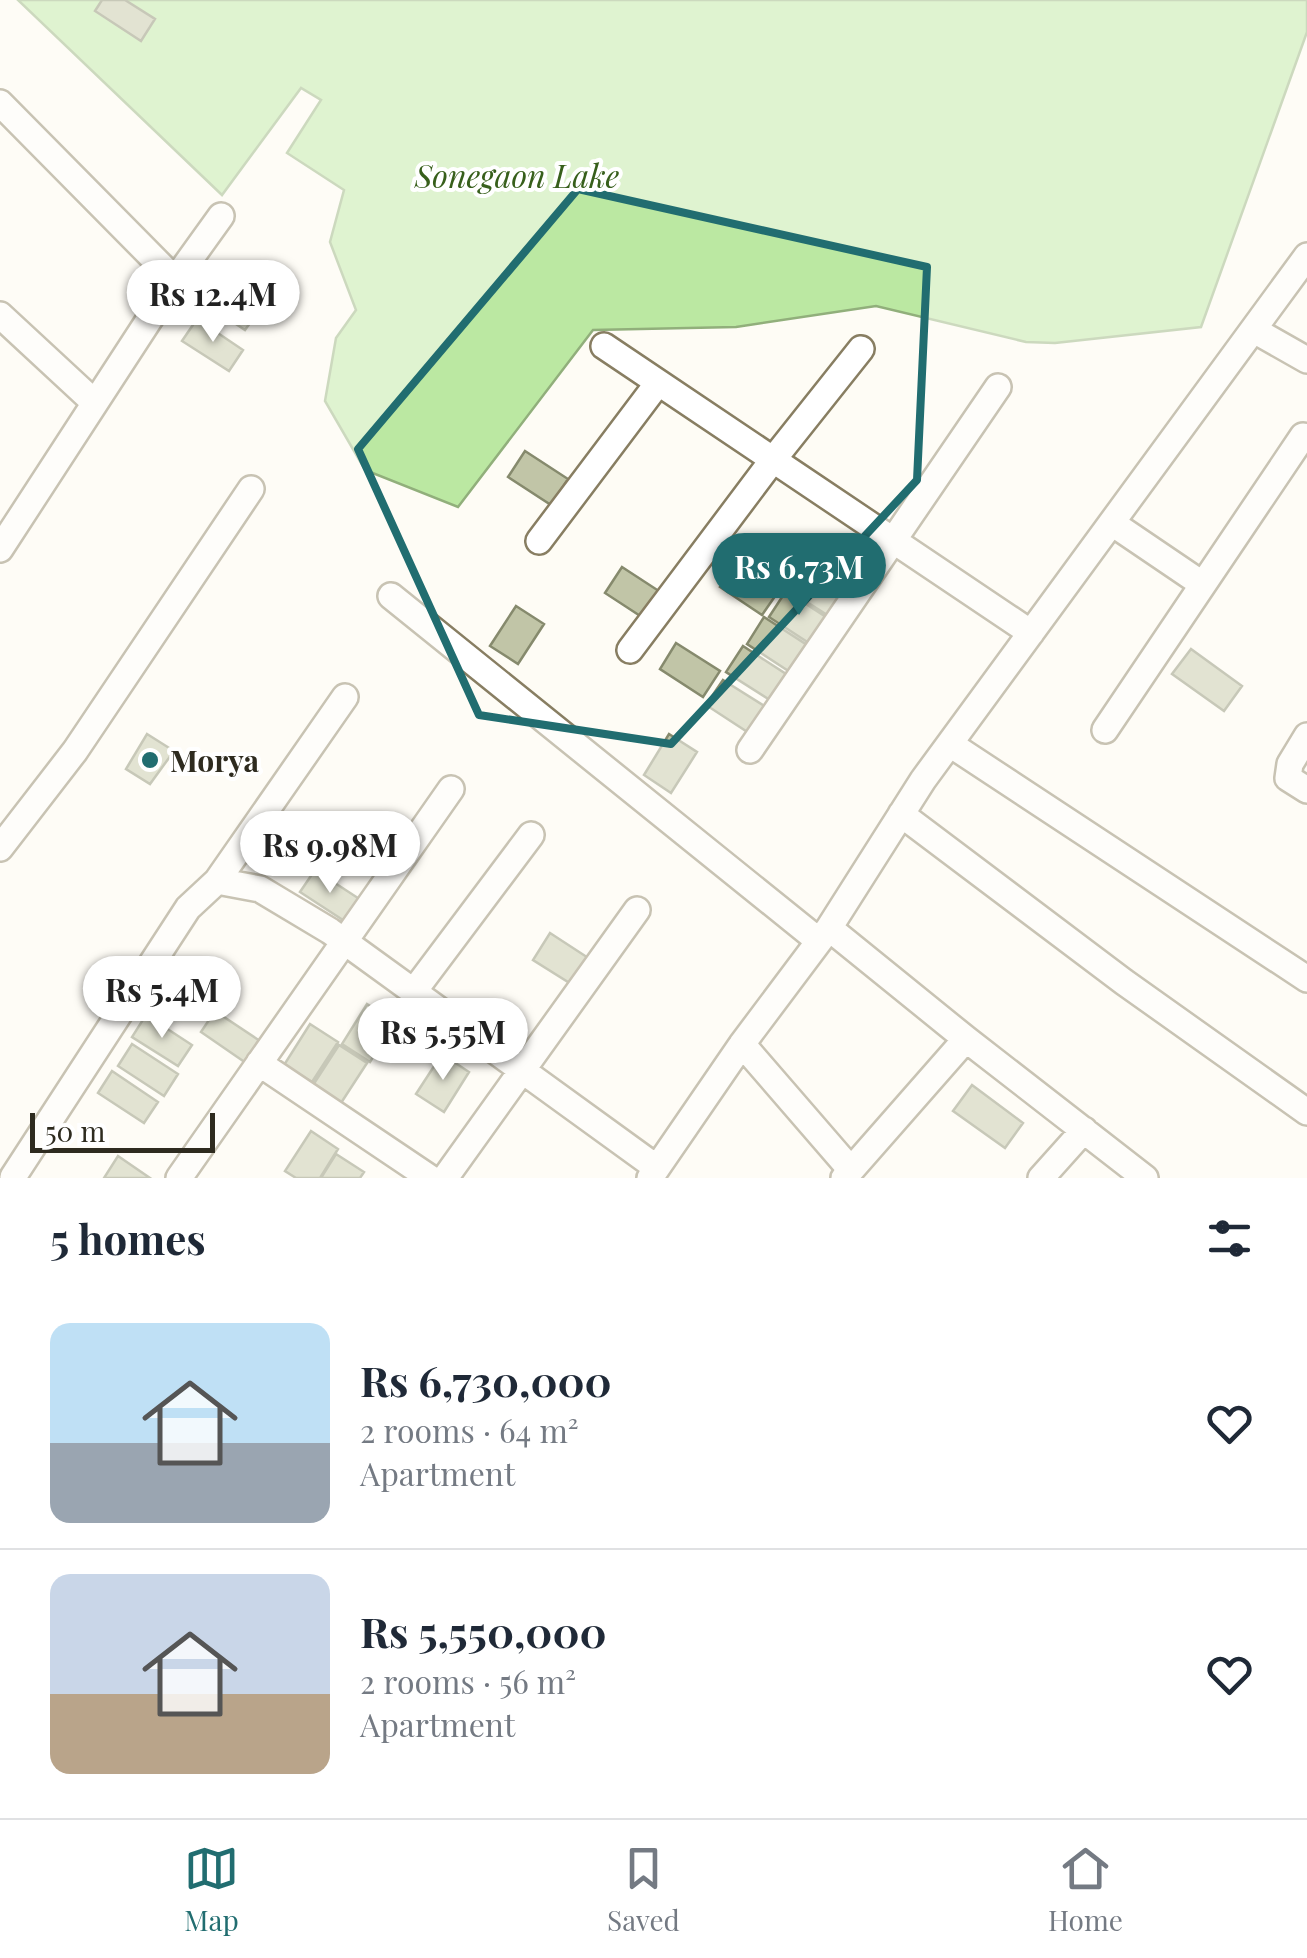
<!DOCTYPE html>
<html lang="en">
<head>
<meta charset="utf-8">
<style>
  :root { --surface:#fff; --page:#f2f2f3; --text:#1f2937; --muted:#747a83; --line:#e0e1e3; --accent:#216d70 }
  body { margin:0; font-family:"Playfair Display",serif; background:var(--page); color:var(--text); height:100vh; display:flex; flex-direction:column; font-size:38px; white-space:nowrap }
  * { box-sizing:border-box; margin:0 }
  p { font-size:32px; color:var(--muted) }
  .icon { flex:none; width:55px; height:55px; fill:none; stroke:currentColor; stroke-width:2; stroke-linecap:round; stroke-linejoin:round }
  .map { position:relative; height:1178px; overflow:hidden }
  .details { display:flex; flex-direction:column; background:var(--surface); flex:1 }
  .details>* { flex:none }
  .scale { position:absolute; left:30px; bottom:25px; width:185px; box-sizing:border-box; padding-left:10px; border:5px solid #2e2b1f; border-top:0; font-size:28px; line-height:35px; white-space:nowrap; color:#2e2b1f; -webkit-text-stroke:8px #fff; paint-order:stroke }
  .price { position:absolute; translate:-50% -85px; padding:0 22px; border-radius:35px; background:#fff; color:#222; font-size:32px; line-height:65px; filter:drop-shadow(0 2px 5px #0008) }
  .price::after { content:''; position:absolute; left:50%; top:60px; width:30px; height:22px; margin-left:-15px; background:inherit; clip-path:polygon(0 0,100% 0,50% 100%) }
  .price.current { background:var(--accent); color:#fff }
  ul { padding:0; list-style:none }
  li { display:flex; align-items:center; gap:30px; height:250px; padding:0 50px }
  li+li { border-top:2px solid var(--line) }
  li span { display:grid; place-items:center; flex:none; width:280px; height:200px; border-radius:20px; color:#555 }
  li>.icon { margin-inline-start:auto }
  span .icon { width:120px; height:120px; fill:#fffc; stroke-width:1 }
  li b { font-size:42px }
  h2 { display:flex; justify-content:space-between; align-items:center; height:120px; padding:0 50px; font-size:42px }
  .dock { display:flex; justify-content:space-around; align-items:center; height:140px; border-top:2px solid var(--line); background:var(--surface); font-size:28px; color:var(--muted) }
  .dock a { display:grid; justify-items:center; gap:5px }
  .dock .current { color:var(--accent) }
  .map>svg:first-child { display:block }
</style>
</head>
<body>
<div class="map">
<svg width="1307" height="1178" viewBox="0 0 1307 1178">
  <rect width="100%" height="100%" fill="#fefcf5"/>
  <path fill="#bbe8a2" stroke="#91af7b" stroke-width="2.5" d="M18,0h1289v32l-106,295 -146,16 -29,-1 -150,-36 -140,21 -143,3 -135,177 -93,-37 -40,-69 11,-63 20,-28 -26,-68 14,-52 -57,-37 34,-53 -20,-12 -79,107z"/>
  <path fill="#c1c5a7" stroke="#868a6d" stroke-width="2.5" d="M102,0h23l30,19 -14,22 -46,-30z
    M214,278l46,31 -15,21 -45,-30z
    M197,319l46,31 -14,21 -47,-30z
    M525,451l43,28 -17,26 -43,-28z
    M736,561l44,28 -18,26 -42,-28z
    M805,564l43,27 -16,27 -44,-28z
    M622,567l43,28 -17,26 -43,-28z
    M786,591l43,28 -17,26 -43,-28z
    M516,606l28,18 -26,40 -28,-18z
    M764,617l43,28 -17,27 -43,-28z
    M676,643l44,28 -17,26 -43,-28z
    M743,646l43,28 -16,26 -44,-28z
    M1191,649l51,37 -18,25 -52,-37z
    M723,680l43,27 -17,26 -43,-28z
    M147,734l27,17 -24,33 -24,-15z
    M669,734l28,18 -26,41 -27,-18z
    M286,816l46,30 -14,22 -47,-31z
    M315,870l46,30 -15,22 -46,-30z
    M550,933l43,28 -17,26 -43,-27z
    M367,1004l28,18 -25,40 -28,-18z
    M215,1011l45,30 -14,22 -45,-31z
    M146,1015l46,30 -14,21 -46,-29z
    M310,1024l28,18 -26,40 -28,-17z
    M132,1044l46,30 -14,22 -46,-30z
    M339,1045l28,18 -26,40 -28,-18z
    M442,1054l27,18 -25,40 -28,-18z
    M112,1071l46,31 -14,21 -46,-30z
    M972,1085l51,38 -18,25 -52,-37z
    M311,1131l27,18 -18,29h-24l-11,-7z
    M336,1154l28,18 -4,6h-39z
    M118,1156l32,22h-46z"/>
  <g fill="none" stroke-linecap="round" stroke-linejoin="round">
    <g stroke="#887e62" stroke-width="30">
      <path id="street" d="M0,103l175,177
        M0,315l95,88
        M1254,330l53,30
        M604,346l427,287
        M1112,523l90,61
        M539,541l119,-158
        M0,549l175,-269 46,-64
        M391,596l428,345
        M630,650l142,-189 89,-112
        M1105,730l198,-294
        M1307,736l-17,28 -2,14 19,12
        M950,744l357,235
        M750,750l248,-363
        M901,814l223,168 183,130
        M0,848l75,-97 176,-262
        M217,881l128,-184
        M829,928l137,111 179,139
        M414,991l117,-156
        M742,1044l109,126
        M259,1063l171,115
        M13,1177l175,-269 29,-27 43,8 70,42 327,237
        M179,1178l272,-389
        M445,1178l192,-268
        M650,1178l92,-134 87,-116 94,-148 384,-524
        M844,1178l122,-139
        M1041,1178l43,-48"/>
    </g>
    <use href="#street" stroke="#fff" stroke-width="25"/>
  </g>
  <path d="M0 0H1307V1178H0ZM578,189l349,78 -10,213 -246,264 -192,-29 -121,-266z" fill="#fefcf5" fill-opacity=".55" fill-rule="evenodd"/>
  <path fill="none" stroke="#216d70" stroke-width="8" stroke-linejoin="round" d="M578,189l349,78 -10,213 -246,264 -192,-29 -121,-266z"/>
  <circle fill="#216d70" stroke="#fff" stroke-width="4" cx="150" cy="760" r="10"/>
  <g text-anchor="middle" dominant-baseline="central" stroke-width="8" stroke-linejoin="round" paint-order="stroke">
    <g font-size="30" font-weight="bold" fill="#2e2b1f" stroke="#fff" text-anchor="start">
      <text x="170" y="760">Morya</text>
    </g>
    <g font-size="32" font-style="italic" fill="#375f1b" stroke="#fff">
      <text x="517" y="174">Sonegaon Lake</text>
    </g>
  </g>
</svg>
<div class="scale">50 m</div>
<b class="price" style="left:213px;top:345px">Rs 12.4M</b>
<b class="price current" style="left:799px;top:618px">Rs 6.73M</b>
<b class="price" style="left:330px;top:896px">Rs 9.98M</b>
<b class="price" style="left:162px;top:1041px">Rs 5.4M</b>
<b class="price" style="left:443px;top:1083px">Rs 5.55M</b>
</div>
<section class="details">
<h2>5 homes<svg class="icon" aria-label="filters" viewBox="0 0 24 24"><path d="M4 7h16M4 17h16"/><circle cx="9" cy="7" r="2"/><circle cx="15" cy="17" r="2"/></svg></h2>
<ul>
<li><span style="background:linear-gradient(#bfe0f5 60%,#9aa5b1 0)"><svg class="icon" aria-label="home" viewBox="0 0 24 24"><path d="M3 11l9-7 9 7M6 9v11h12V9"/></svg></span><div><b>Rs 6,730,000</b><p>2 rooms · 64 m²</p><p>Apartment</p></div><svg class="icon" aria-label="heart" viewBox="0 0 24 24"><path d="M12 20l-8-8c-3-5 5-10 8-4 3-6 11-1 8 4z"/></svg></li>
<li><span style="background:linear-gradient(#c9d6e8 60%,#b9a48a 0)"><svg class="icon" aria-label="home" viewBox="0 0 24 24"><path d="M3 11l9-7 9 7M6 9v11h12V9"/></svg></span><div><b>Rs 5,550,000</b><p>2 rooms · 56 m²</p><p>Apartment</p></div><svg class="icon" aria-label="heart" viewBox="0 0 24 24"><path d="M12 20l-8-8c-3-5 5-10 8-4 3-6 11-1 8 4z"/></svg></li>
</ul>
</section>
<nav class="dock">
<a class="current"><svg class="icon" aria-label="map" viewBox="0 0 24 24"><path d="M3 6l6-2 6 2 6-2v14l-6 2-6-2-6 2zM9 4v14M15 6v14"/></svg>Map</a>
<a><svg class="icon" aria-label="saved" viewBox="0 0 24 24"><path d="M7 4h10v16l-5-4-5 4z"/></svg>Saved</a>
<a><svg class="icon" aria-label="home" viewBox="0 0 24 24"><path d="M3 11l9-7 9 7M6 9v11h12V9"/></svg>Home</a>
</nav>
</body>
</html>
